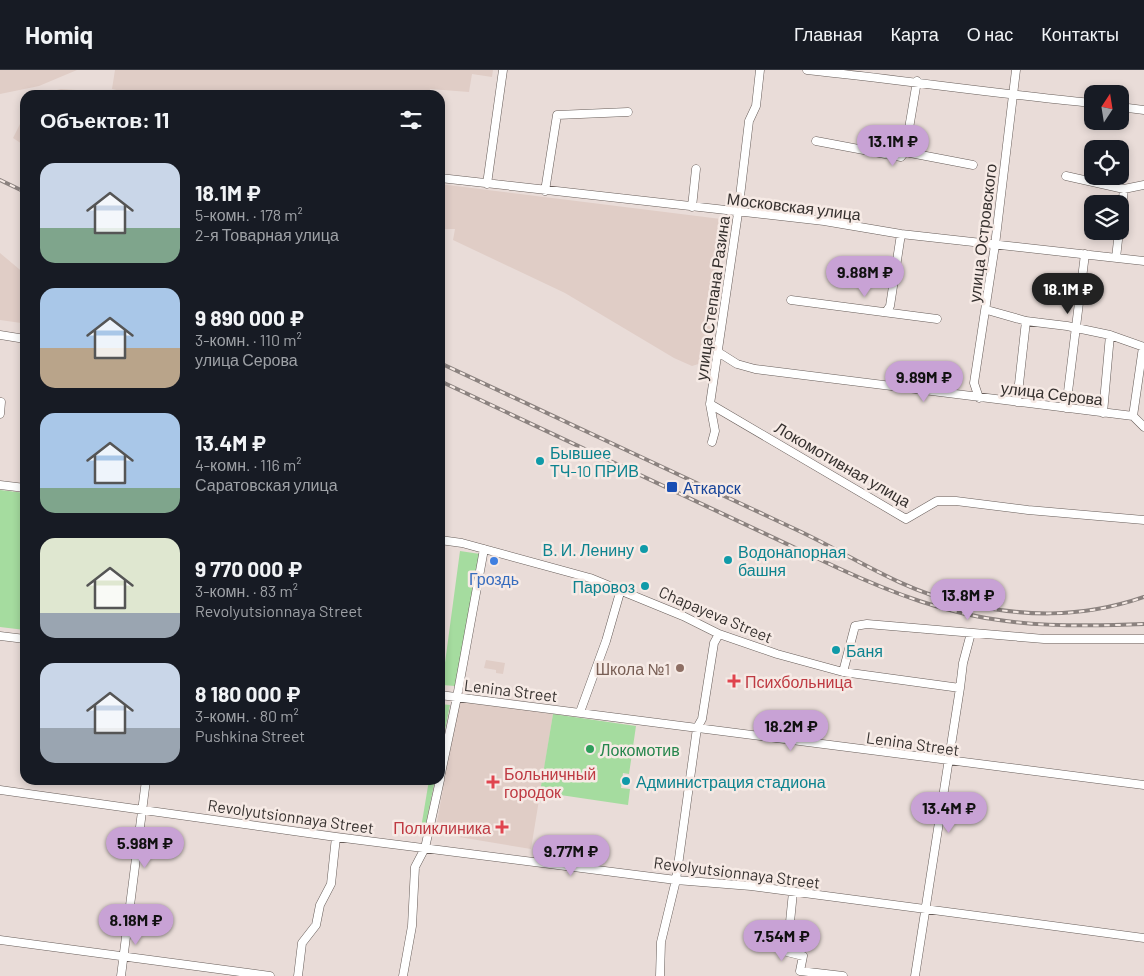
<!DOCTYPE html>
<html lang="ru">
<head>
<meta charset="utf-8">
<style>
  :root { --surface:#171b24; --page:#242831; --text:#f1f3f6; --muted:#9ea1a6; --line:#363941; --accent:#c8a2d5 }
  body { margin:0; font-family:Barlow,sans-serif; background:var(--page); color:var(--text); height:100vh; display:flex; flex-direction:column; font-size:19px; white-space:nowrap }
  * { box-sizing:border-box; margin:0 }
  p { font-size:16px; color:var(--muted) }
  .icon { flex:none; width:28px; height:28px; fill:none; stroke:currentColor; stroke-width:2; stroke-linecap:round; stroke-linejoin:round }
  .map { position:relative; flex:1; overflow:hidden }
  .drawer { position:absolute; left:20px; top:20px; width:425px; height:695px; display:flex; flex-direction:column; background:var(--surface); border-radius:15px; box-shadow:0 2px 8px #0003 }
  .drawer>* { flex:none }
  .needle { width:32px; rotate:12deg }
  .buttons { position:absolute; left:1084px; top:15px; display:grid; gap:10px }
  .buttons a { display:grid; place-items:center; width:45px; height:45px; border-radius:10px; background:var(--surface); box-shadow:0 2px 8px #0003; font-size:25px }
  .price { position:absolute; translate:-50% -42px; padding:0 11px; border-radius:18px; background:var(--accent); color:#111; font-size:16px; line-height:32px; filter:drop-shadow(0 1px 2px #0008) }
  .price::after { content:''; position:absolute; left:50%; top:30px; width:15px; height:11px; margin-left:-8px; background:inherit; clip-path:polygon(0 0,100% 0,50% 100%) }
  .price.active { background:#222; color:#fff }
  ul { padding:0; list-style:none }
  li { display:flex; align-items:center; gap:15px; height:125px; padding:0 20px }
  li span { display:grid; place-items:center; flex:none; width:140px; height:100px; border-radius:15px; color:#555 }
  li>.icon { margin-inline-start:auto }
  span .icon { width:60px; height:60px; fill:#fffc; stroke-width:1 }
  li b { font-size:21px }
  h2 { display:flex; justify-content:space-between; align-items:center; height:60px; padding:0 20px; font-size:21px }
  header { display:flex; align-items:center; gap:30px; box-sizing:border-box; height:70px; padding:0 25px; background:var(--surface); border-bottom:1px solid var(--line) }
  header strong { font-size:24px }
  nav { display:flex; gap:28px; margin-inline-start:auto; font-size:18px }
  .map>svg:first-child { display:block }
</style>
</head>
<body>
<header>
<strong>Homiq</strong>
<nav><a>Главная</a><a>Карта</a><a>О нас</a><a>Контакты</a></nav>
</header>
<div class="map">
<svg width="1144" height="906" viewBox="0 0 1144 906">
  <rect width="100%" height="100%" fill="#e9dcd8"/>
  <path fill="#e0cdc6" d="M0,0h77l-38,16 -39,8z
    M115,0h378l-1,7 -20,-3 -3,18 -39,-3 -1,6h-289l-28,-6z
    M61,19l15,1 23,5h-64z
    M25,44v32l-12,-8z
    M440,114l289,36 -24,142 -13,4 -18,-8 -109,-65 -112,-53 2,-11h-15z
    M0,183l25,21v23l-4,26 -21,-3z
    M486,590l19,3 -2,11 -7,-1v-3l-12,-2z
    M459,630l94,14 -22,135 -96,-16z"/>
  <path fill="#a5dc9f" d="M0,420l25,3v137l-25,-3z
    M460,481l20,3 -25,132 -13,-1z
    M440,634l10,1 -10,50z
    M553,644l83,12 -7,48 -6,-1 -2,15 9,1 -2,16 -88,-13z
    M429,710h6l-10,48h-4z"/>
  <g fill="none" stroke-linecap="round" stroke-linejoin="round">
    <g stroke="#675d59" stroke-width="9">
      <path id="minor" d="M807,0c96,10 190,24 285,33
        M1120,37l24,3
        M816,71l85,16 4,-5 68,13
        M905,82l12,-71
        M1066,106l58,13 20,-4
        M440,108l384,43 77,13 243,27
        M487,114l16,-114
        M545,121l12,-76 71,-3
        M692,137l4,-38
        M1120,155l4,-36
        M1116,188l3,-27
        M791,230l146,19
        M987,240l39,11 41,5 43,9 34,12
        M886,242l4,-6 11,-72
        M0,265l25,4
        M718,282l19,12 18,5 378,47 11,11
        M979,328l-5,-15 21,-138 21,-175
        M1017,332l9,-81
        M710,334l196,115 31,-18h19l72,9 116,10
        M1066,338l19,-154
        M1103,343l7,-78
        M0,344l1,-12
        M1133,346l10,-69
        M712,372l3,-11 -5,-27 28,-191 11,-92 7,-15 4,-36
        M0,415l25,3
        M440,470l22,3 128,35 93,38 36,18 58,20 66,18 117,16 3,-25 8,-30
        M0,566l25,3
        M843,602l12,-46 12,-2 177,15h100
        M440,625l704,90
        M580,642l26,-71 15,-52
        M440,708l17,-81 27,-148
        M0,720l336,47 340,43 75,6 393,52
        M793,822l-6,60 16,4 -3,15 43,5
        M0,870l270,36
        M121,906l25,-196
        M298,906l4,-33 14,-18 4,-20 11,-21 5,-47
        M403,906l9,-50 3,-59 10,-19 15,-68
        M660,906l1,-34 15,-62 21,-152 5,-9 12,-76 5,-9
        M915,906l45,-288"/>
    </g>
    <use href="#minor" stroke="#fff" stroke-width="8"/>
    <g stroke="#8b827f" stroke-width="4">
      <path id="rail" d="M0,110l25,12
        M440,293c119,56 238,111 357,167 52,24 102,59 159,72 66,15 124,17 188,-5
        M440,311l398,187c54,25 109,46 168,53 45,6 92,5 138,3"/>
    </g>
    <use href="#rail" stroke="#f6eae5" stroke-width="2" stroke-dasharray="5.5" stroke-linecap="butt"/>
  </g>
  <g fill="#0f9aa8" stroke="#f6eae5" stroke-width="2">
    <circle cx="540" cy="391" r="5"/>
    <circle cx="644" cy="479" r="5"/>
    <circle cx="728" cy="490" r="5"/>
    <circle cx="645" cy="516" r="5"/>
    <circle cx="836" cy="580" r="5"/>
    <circle cx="626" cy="711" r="5"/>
  </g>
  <rect fill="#1a4fb4" stroke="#f6eae5" stroke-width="2" x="666" y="411" width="12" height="12" rx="2.5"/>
  <circle fill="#3f7fe0" stroke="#f6eae5" stroke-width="2" cx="494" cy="491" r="5"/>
  <circle fill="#8d6e63" stroke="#f6eae5" stroke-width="2" cx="680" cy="598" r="5"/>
  <g fill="#e0444e" stroke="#f6eae5" stroke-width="2">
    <path d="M731.5 603.5h5v5h5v5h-5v5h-5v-5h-5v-5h5z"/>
    <path d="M490.5 704.5h5v5h5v5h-5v5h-5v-5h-5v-5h5z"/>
    <path d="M499.5 749.5h5v5h5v5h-5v5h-5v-5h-5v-5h5z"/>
  </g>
  <circle fill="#2e9e5b" stroke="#f6eae5" stroke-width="2" cx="590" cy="679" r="5"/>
  <g text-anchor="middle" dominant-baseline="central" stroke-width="5" stroke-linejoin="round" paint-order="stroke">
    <g font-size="16" fill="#35302e" stroke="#f6eae5">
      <text transform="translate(794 136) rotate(7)">Московская улица</text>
      <text transform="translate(982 163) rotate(-83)">улица Островского</text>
      <text transform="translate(712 228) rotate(-82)">улица Степана Разина</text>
      <text transform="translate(1052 323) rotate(7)">улица Серова</text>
      <text transform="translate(843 394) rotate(30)">Локомотивная улица</text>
      <text transform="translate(716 544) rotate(23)">Chapayeva Street</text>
      <text transform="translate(511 620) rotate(7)">Lenina Street</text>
      <text transform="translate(913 673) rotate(8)">Lenina Street</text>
      <text transform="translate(291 746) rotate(8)">Revolyutsionnaya Street</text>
      <text transform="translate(737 802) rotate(7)">Revolyutsionnaya Street</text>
    </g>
    <g font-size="16" fill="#0d838f" stroke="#f6eae5" text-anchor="start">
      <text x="550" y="382">Бывшее<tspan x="550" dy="18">ТЧ-10 ПРИВ</tspan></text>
      <text x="634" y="479" text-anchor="end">В. И. Ленину</text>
      <text x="738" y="481">Водонапорная<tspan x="738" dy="18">башня</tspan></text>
      <text x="635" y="516" text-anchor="end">Паровоз</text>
      <text x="846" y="580">Баня</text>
      <text x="636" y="711">Администрация стадиона</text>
    </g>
    <g font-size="16" fill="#164399" stroke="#f6eae5" text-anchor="start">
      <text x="683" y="417">Аткарск</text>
    </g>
    <g font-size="16" fill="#366cbe" stroke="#f6eae5">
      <text x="494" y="508">Гроздь</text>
    </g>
    <g font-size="16" fill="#785e54" stroke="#f6eae5" text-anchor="end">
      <text x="670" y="598">Школа №1</text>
    </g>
    <g font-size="16" fill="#be3a42" stroke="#f6eae5" text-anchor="start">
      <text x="745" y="611">Психбольница</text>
      <text x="504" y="703">Больничный<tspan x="504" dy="18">городок</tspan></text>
      <text x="491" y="757" text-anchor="end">Поликлиника</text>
    </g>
    <g font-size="16" fill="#27864d" stroke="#f6eae5" text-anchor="start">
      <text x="600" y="679">Локомотив</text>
    </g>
  </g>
</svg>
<div class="buttons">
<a><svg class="needle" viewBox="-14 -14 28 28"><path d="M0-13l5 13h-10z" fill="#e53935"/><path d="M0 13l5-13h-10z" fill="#9ea1a6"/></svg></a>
<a><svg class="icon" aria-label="locate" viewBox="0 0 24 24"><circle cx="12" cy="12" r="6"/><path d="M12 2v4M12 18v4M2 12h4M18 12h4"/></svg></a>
<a><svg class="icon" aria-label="layers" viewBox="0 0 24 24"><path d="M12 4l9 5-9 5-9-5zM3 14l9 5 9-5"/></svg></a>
</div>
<b class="price" style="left:893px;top:97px">13.1M ₽</b>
<b class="price" style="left:865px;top:228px">9.88M ₽</b>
<b class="price active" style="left:1068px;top:245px">18.1M ₽</b>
<b class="price" style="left:924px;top:333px">9.89M ₽</b>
<b class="price" style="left:968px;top:551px">13.8M ₽</b>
<b class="price" style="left:791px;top:682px">18.2M ₽</b>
<b class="price" style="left:949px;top:764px">13.4M ₽</b>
<b class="price" style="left:145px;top:799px">5.98M ₽</b>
<b class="price" style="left:571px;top:807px">9.77M ₽</b>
<b class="price" style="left:136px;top:876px">8.18M ₽</b>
<b class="price" style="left:782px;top:892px">7.54M ₽</b>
<section class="drawer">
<h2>Объектов: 11<svg class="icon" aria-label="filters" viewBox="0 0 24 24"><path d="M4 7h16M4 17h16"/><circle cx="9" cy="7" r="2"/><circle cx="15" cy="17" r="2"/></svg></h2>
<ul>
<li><span style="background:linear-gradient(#c9d6e8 65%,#7fa58c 0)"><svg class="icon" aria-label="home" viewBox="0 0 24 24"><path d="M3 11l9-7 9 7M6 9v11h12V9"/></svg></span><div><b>18.1M ₽</b><p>5-комн. · 178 m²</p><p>2-я Товарная улица</p></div></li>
<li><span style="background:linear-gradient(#a9c7e8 60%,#b9a48a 0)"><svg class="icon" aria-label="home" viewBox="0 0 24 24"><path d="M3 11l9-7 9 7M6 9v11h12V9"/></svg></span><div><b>9 890 000 ₽</b><p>3-комн. · 110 m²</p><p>улица Серова</p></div></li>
<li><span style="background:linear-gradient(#a9c7e8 75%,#7fa58c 0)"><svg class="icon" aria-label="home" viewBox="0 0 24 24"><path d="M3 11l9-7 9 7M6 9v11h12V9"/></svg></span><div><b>13.4M ₽</b><p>4-комн. · 116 m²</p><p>Саратовская улица</p></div></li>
<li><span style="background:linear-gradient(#dfe7d0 75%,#9aa5b1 0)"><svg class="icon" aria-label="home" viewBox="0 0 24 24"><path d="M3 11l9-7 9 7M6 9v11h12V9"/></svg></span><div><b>9 770 000 ₽</b><p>3-комн. · 83 m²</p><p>Revolyutsionnaya Street</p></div></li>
<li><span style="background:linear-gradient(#c9d6e8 65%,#9aa5b1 0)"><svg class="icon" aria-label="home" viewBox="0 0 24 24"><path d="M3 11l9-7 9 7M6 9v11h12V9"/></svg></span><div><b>8 180 000 ₽</b><p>3-комн. · 80 m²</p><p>Pushkina Street</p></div></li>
</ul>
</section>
</div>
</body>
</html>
